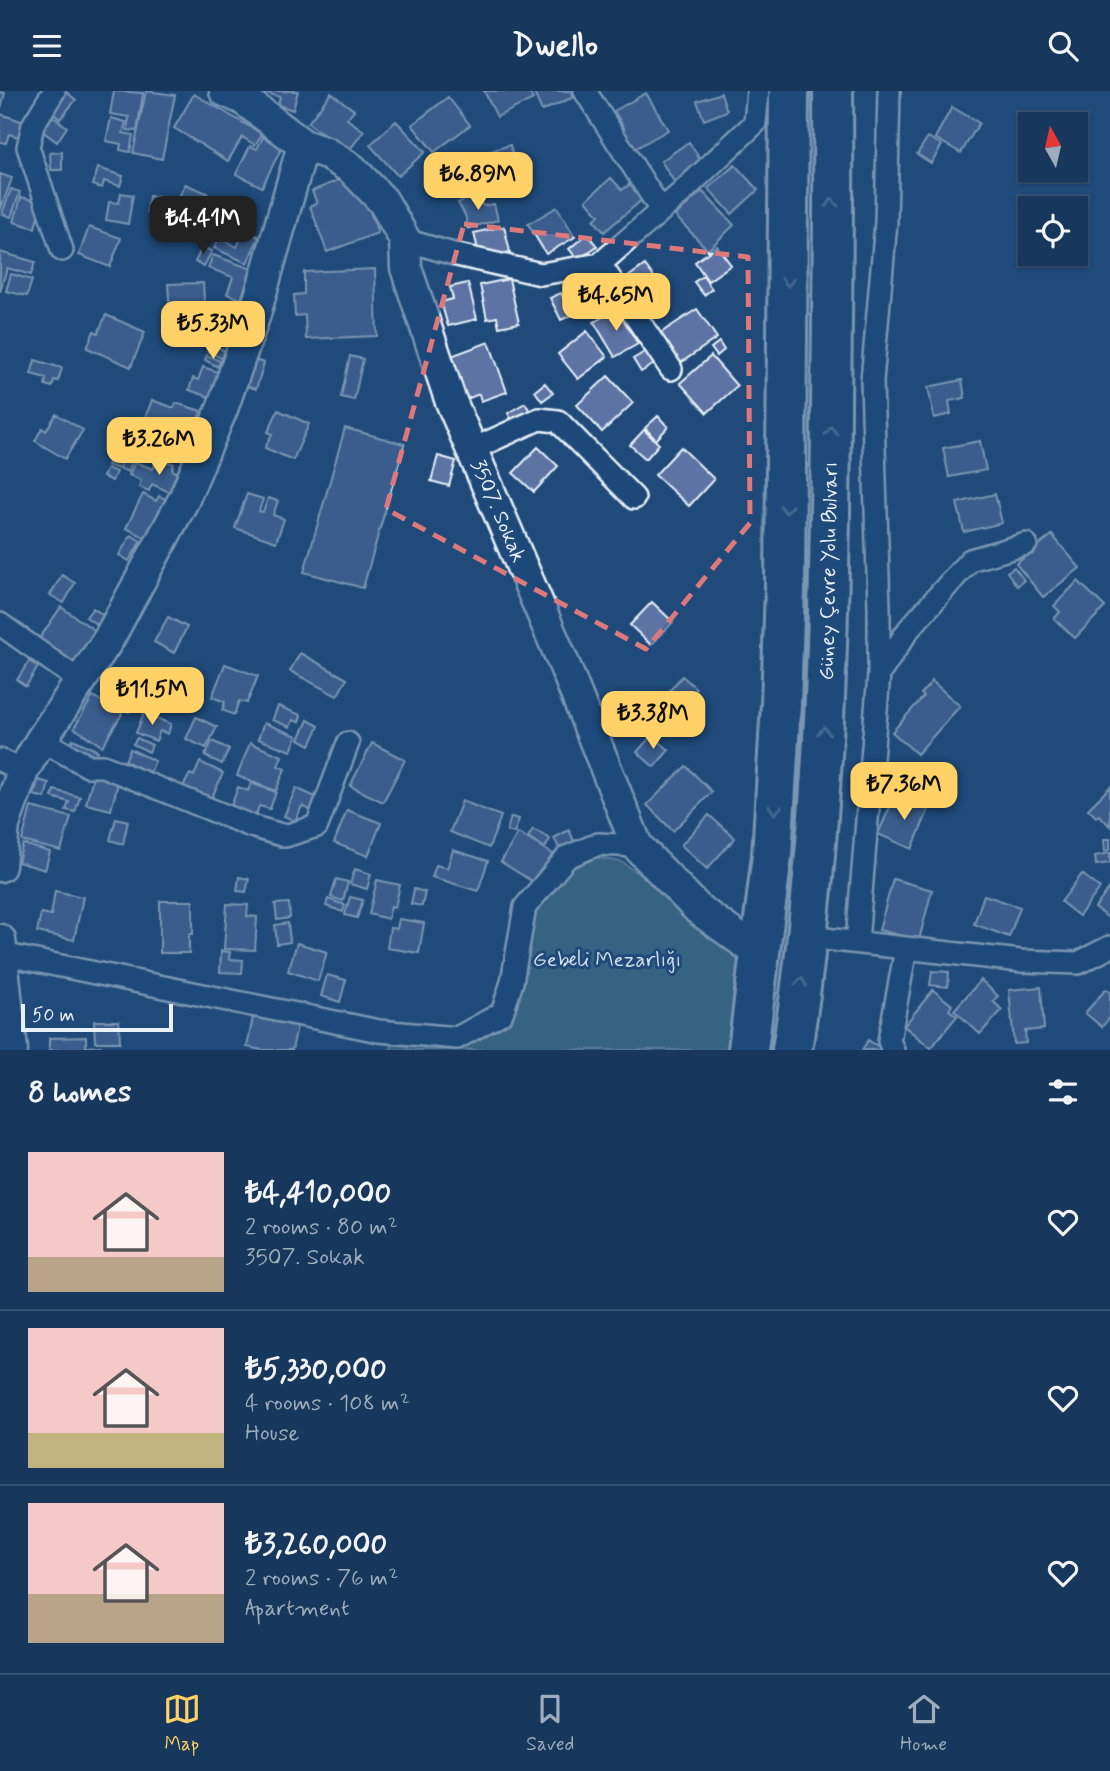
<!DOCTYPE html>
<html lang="en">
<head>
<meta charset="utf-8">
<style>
  :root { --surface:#17385c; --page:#244365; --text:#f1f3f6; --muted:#9eacbb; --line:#365272; --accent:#ffd166 }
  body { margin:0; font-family:Mynerve,sans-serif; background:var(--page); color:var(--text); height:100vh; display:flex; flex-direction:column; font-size:26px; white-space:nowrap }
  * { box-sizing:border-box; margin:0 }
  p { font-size:23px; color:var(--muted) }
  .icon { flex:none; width:38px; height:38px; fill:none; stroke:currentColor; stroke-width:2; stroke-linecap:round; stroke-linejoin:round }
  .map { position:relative; height:959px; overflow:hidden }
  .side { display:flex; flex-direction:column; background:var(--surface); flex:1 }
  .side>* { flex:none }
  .needle { width:46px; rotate:352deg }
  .buttons { position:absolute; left:1018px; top:21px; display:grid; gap:14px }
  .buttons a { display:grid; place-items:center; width:70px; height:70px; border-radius:0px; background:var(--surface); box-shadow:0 2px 5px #0004,0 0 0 2px var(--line); font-size:35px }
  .scale { position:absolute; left:21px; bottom:18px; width:152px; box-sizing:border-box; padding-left:7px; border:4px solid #e8f1f8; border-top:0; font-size:19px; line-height:24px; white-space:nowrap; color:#e8f1f8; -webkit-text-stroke:5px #1f4a7a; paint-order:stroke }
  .price { position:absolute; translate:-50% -60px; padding:0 16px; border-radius:14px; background:var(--accent); color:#111; font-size:23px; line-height:46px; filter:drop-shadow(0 2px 4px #0008) }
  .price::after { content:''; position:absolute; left:50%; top:42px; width:21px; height:16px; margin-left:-10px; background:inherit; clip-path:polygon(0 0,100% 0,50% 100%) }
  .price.selected { background:#222; color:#fff }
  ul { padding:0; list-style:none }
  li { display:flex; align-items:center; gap:21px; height:175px; padding:0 28px }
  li+li { border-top:2px solid var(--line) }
  li span { display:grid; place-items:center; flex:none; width:196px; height:140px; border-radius:0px; color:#555 }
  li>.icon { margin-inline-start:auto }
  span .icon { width:84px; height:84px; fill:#fffc; stroke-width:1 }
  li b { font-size:30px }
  h2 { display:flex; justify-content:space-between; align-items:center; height:84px; padding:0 28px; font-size:30px }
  header { display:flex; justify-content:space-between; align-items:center; height:91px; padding:0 28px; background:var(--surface); font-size:32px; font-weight:700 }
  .tabs { display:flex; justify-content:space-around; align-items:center; height:98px; border-top:2px solid var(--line); background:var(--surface); font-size:19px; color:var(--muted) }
  .tabs a { display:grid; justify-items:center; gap:4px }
  .tabs .selected { color:var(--accent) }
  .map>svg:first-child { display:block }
</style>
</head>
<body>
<header><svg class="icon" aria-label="menu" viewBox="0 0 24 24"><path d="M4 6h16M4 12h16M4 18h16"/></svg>Dwello<svg class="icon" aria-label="search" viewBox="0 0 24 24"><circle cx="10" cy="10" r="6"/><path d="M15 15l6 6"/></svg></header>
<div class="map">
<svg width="1110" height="959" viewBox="0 0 1110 959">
  <rect width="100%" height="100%" fill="#1f4a7a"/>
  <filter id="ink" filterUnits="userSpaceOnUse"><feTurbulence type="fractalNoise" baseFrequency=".0143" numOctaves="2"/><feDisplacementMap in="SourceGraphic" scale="14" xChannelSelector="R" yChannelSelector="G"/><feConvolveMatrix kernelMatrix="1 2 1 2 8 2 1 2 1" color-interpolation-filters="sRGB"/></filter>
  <g filter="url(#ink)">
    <path fill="#538089" stroke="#9eb8c0" stroke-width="2" d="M589,765l33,6 41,28 47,35 37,48 -5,77h-351l1,-6 51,1 29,-6 23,-9 14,-18 -3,-25 45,-118z"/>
    <path fill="#5c73a4" stroke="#e8f1f8" stroke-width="2" d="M65,0l11,9 -16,19 -11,-9z
      M114,0l29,2 -6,38 -10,-1 2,-13 -19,-3z
      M146,0l29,4 -13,64 -29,-6z
      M267,0h31l-5,19 -15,-5 2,-8 -14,-4z
      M484,0h44l5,8 -36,18z
      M533,0h38l3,6 -32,14z
      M0,1l5,1 -4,15h-1z
      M331,2l23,17 -7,9 17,12 -17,22 -39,-30z
      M646,2l22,37 -37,21 -11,-20 4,-3 -10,-17z
      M721,2l6,18 -23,9 -7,-19z
      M194,3l68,40 -7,11 -13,-8 -14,24 -54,-33z
      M448,6l22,28 -36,27 -22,-27z
      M952,16l27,16 -18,30 -26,-15z
      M0,23l27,9 -5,15 -13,-4 -3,9 -6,-1z
      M52,25l15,11 -10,15 -16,-12z
      M111,27l15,4 -3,11 10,2 -3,17 -10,-2 1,-6 -15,-3z
      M396,30l29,31 -27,24 -28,-31z
      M263,46l19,10 -20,40 -26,-13 14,-28 7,3z
      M928,46l14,8 -11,18 -14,-9z
      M689,51l14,22 -28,19 -14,-22z
      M510,54l9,32 -32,9 -9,-31z
      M62,61v18h-11l-1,-17z
      M463,66l11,34 -21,7 -11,-34z
      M735,74l23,25 -26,24 -24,-26z
      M98,77l25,8 -3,10 -16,-5 -2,7 -9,-3z
      M0,83l12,4 -12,33z
      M346,86l13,5 19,51 -51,19 -17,-46 7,-3 -5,-12z
      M611,87l11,12 8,-6 13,15 -39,33 -10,-12 5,-5 -13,-15z
      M185,93l22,9 -4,9 6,3 -4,10 -12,-5 -5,12 -17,-7z
      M11,98l9,3 -9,25 -9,-3z
      M702,100l32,34 -26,25 -33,-34z
      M121,102l12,2 -5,29 -22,-4 3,-18 10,1z
      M477,103l6,12 11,-2 4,16 -30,8 -3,-13 -7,-12z
      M149,105l11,1 -2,16 -11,-1z
      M21,106l20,5 -6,26 -21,-6z
      M557,116l18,30 -29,17 -18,-30z
      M196,124l11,4 -3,8 -11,-4z
      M214,131l6,3 -4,10 -7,-3z
      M225,134l9,3 -6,12 -8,-3z
      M504,135l6,26 -30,7 -6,-26z
      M89,136l32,11 -11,29 -31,-12z
      M245,139l14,7 -12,26 -33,-15 5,-10 18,9z
      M587,143l10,12 -19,14 -9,-11z
      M717,155l14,19 -23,16 -13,-19z
      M202,156l10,4 -8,15 -9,-4z
      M0,161l35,10 -4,13 -24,-7 -7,24z
      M213,164l39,14 -11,30 -14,-5 6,-17 -25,-9z
      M645,174l15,20 -17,12 -15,-20z
      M375,178l2,67 -71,3 -1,-24 -10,1 -1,-21 10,-1v-22z
      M11,183l21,6 -5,16 -21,-5z
      M703,185l9,13 -8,6 -10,-13z
      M509,188l10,44 -20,4 -2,-10 -10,2 -7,-34z
      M203,192l2,30 -35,1 -2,-30z
      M468,192l9,36 -29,7 -7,-24 12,-3 -3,-12z
      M591,192l11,17 -15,9 -10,-17z
      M561,202l11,22 -11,5 -11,-22z
      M617,218l21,35 -23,13 -21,-35z
      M697,218l20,29 -38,26 -20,-30z
      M106,224l39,17 -14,35 -44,-19 7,-17 4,2z
      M212,226l19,6 -5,16 -19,-6z
      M587,240l20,26 -29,22 -20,-25z
      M489,251l18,50 -26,9 -2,-7 -12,5 -16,-43z
      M719,251l5,8 -7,6 -6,-8z
      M211,253l16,8 -4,7 -16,-8z
      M648,259l8,13 -15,9 -8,-13z
      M207,264l13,6 -2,6 -13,-7z
      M350,265l13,3 -9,41 -13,-3z
      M711,265l26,30 -30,27 -27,-30z
      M251,268l13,4 -8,26 -12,-4z
      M35,269l27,8 -4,13 -4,-1 -2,7 -7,-2 1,-7 -15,-4z
      M203,276l21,7 -9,25 -26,-9 4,-12 5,2z
      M608,285l25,27 -31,29 -25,-27z
      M962,289l3,18 -16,3 2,13 -17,4 -6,-31z
      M545,292l8,10 -11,8 -7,-10z
      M152,309l22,8 2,-5 25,8 -14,37 -47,-17z
      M525,312l8,13 -18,10 -7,-13z
      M278,319l31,14 -16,36 -28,-12 7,-14 -4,-2z
      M56,323l27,16 -18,29 -30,-18 7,-13 4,3z
      M658,325l10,11 -12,13 -11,-12z
      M345,337l59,16 -41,144 -59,-16z
      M644,339l15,14 -13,15 -16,-14z
      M980,350l6,29 -37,7 -6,-29z
      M538,356l20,19 -24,26 -21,-19z
      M681,356l33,32 -25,27 -34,-31z
      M113,362l11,5 -5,11 -12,-4z
      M438,365l18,5 -7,25 -18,-5z
      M124,366l8,4 -4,11 -9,-4z
      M158,366l16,7 -2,6 14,7 -8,19 -26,-12 -3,7 -10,-4 2,-7 -12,-5 6,-13 18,7z
      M107,377l9,4 -4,9 -9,-4z
      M143,403l13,7 3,-5 9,4 -20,39 -22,-11z
      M247,403l16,5 -4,12 4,1 5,-14 10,3 -5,14 11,4 -8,23 -41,-14z
      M995,403l7,29 -38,9 -7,-29z
      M131,444l10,6 -12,20 -10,-6z
      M1052,444l28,33 -37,29 -27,-33z
      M1014,476l10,13 -7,6 -10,-14z
      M62,484l13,8 -11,20 -14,-8z
      M1078,490l27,26 -30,31 -21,-19 6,-7 -6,-6z
      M652,511l21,20 -22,23 -21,-20z
      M61,516l36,25 -22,32 -36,-25z
      M93,517l14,10 -7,9 -14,-10z
      M168,526l19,10 -13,26 -20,-11z
      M300,562l47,26 -10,17 -47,-25z
      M29,570l9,6 -12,19 -9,-6z
      M225,573l33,12 -11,27 -8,-2 -5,14 -12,-5 3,-8 -13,-5z
      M119,583l24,14 -14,24 -24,-15z
      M682,585l14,12 -11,13 9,8 -12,15 -4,-3 -7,7 -19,-16z
      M932,590l28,25 -43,48 -25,-22 32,-36 -3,-2z
      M93,605l29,18 -20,32 -28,-18z
      M278,615l23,9 -2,7 -6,-2 -3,7 -18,-7z
      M144,622l27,11 -3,10 -8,-3 -4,10 -20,-8z
      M196,626l21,10 -11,21 -20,-9z
      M308,629l11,6 -9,19 -11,-6z
      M264,632l33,13 -6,15 -33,-12z
      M652,644l17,15 -15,17 -17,-15z
      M137,647l15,7 -3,7 -16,-8z
      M73,648l25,12 -6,12 -25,-12z
      M212,650l17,8 -7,15 -17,-8z
      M250,652l32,13 -4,10 7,3 -9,22 -39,-15z
      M372,652l33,17 -22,42 -33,-16z
      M130,658l25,12 -5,12 -25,-12z
      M200,671l23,11 -14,31 -28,-14 9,-16 4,2z
      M686,675l26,26 -39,39 -26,-26z
      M94,682l25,6 -8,31 -25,-6z
      M38,689l11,3 -4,15 -11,-3z
      M251,692l25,9 -6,17 -11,-3 -5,15 -25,-9 9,-25 10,4z
      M1110,696v39l-11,-11 -3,2 -8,-8z
      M296,697l26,12 -6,13 -14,-7 -7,15 -11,-5z
      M54,699l26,7 -5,15 -9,-2 3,-8 -17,-5z
      M895,704l34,14 -17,40 -34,-15z
      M462,710l39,15 -12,32 -39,-16z
      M31,716l40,10 -10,34 -39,-10z
      M347,719l34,13 -13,33 -34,-13z
      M709,724l26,23 -28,31 -26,-24z
      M511,726l8,2 -5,14 -7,-2z
      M116,727l12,3 -5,23 -13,-4z
      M533,738l17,10 -5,9 -17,-11z
      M569,739l7,15 -15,7 -7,-14z
      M518,742l35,21 -18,29 -34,-21z
      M1104,748h6v11l-5,1z
      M23,753l27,8 -5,18 -27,-8z
      M453,759l35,11 -10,30 -46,-14 4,-12 11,3z
      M1110,762v10l-14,2 -1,-9z
      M355,778l16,5 -4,15 -17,-5z
      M1082,783l18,14 -21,28 -18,-14z
      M239,786l10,2 -3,13 -9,-1z
      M336,788l12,3 -5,19 -12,-4z
      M893,788l39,11 -13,50 -40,-10z
      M377,789l23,5 -5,22 -4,-1 -3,13 -19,-5z
      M1110,796v32l-15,-11z
      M414,798l11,3 -3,14 -11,-2z
      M55,800l28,6 -9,43 -37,-8 4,-19 10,2z
      M984,804l36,12 -11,30 -35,-13z
      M350,806l13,3 -6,18 -12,-3z
      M328,808l17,6 -2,7 -17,-6z
      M160,810h33v33h-4v19h-29z
      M289,812l1,15 -13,2 -2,-16z
      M227,813l21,1 -1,11 10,1 -2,33 -31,-1z
      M399,828l25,4 -5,30 -32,-5 3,-20 7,1z
      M288,832l2,19 -13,2 -2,-19z
      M297,852l30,9 -9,29 -30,-10z
      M221,860l9,1 -1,7 14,1 -1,13 -22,-1z
      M932,880l17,1 -1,15 -18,-2z
      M327,884l19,5 -6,22 -19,-6z
      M981,889l17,16 -5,5 9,9 -22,24 -26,-24z
      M1041,896l3,42 -19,2 1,12 -12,1 -5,-54z
      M1106,898l4,3v25l-8,10 -17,-14z
      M933,899l19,15 -3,5 8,6 -26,32 -27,-22z
      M253,926l44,9 -5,24h-30l-15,-3z
      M94,930h25l1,21h-25z
      M86,946v10l15,-1 1,4h-53v-12z
      M868,949l16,10h-22z"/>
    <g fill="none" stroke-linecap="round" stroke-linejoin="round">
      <g stroke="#e8f1f8" stroke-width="26">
        <path id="street" d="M54,0l-21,34 -5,22 34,103
          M585,0l76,119
          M405,149l52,15 84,19 59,-10 80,-70 75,-71 3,-32
          M600,173l71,105
          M471,359l68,-31 19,2 76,77
          M0,533l80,57
          M879,583v-66l-7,-227 14,-159 3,-131
          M41,649l47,26h15l148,60 34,10 32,-10 31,-83
          M0,669l23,11
          M807,846l214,24 57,2 32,-16
          M857,851l22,-268 30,-45 61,-69 56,-16
          M2,863l377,77 78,7 45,-25 10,-31 13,-75 42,-50 31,-13 39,2
          M893,959l-4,-9 17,-92"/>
      </g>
      <g stroke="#e8f1f8" stroke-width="35">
        <path id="secondary" d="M225,0l18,8 60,46 23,8 26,16 31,32 22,39 1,28 44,131 116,270 71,177 61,63 62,45
          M0,775l4,-41 19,-54 18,-31 67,-100 75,-139 39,-92 33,-95 48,-169
          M0,849l12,110"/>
      </g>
      <g stroke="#e8f1f8" stroke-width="44">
        <path id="highway" d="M748,959l24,-195 9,-151 4,-116 4,-497
          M792,959c33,-213 38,-428 39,-642 1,-106 3,-212 2,-317"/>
      </g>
      <use href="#street" stroke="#1f4a7a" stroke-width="21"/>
      <use href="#secondary" stroke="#1f4a7a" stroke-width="30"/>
      <use href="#highway" stroke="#1f4a7a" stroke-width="38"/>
    </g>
    <defs><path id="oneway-chevron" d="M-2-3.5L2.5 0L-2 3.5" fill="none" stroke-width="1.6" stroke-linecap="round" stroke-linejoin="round" transform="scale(1.75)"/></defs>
    <g stroke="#6f8dac">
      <use href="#oneway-chevron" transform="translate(832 112) rotate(-90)"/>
      <use href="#oneway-chevron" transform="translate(788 191) rotate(91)"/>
      <use href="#oneway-chevron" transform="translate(831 340) rotate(-90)"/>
      <use href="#oneway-chevron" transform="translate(786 418) rotate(91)"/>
      <use href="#oneway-chevron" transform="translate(824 640) rotate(-86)"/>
      <use href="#oneway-chevron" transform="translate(775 719) rotate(93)"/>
      <use href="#oneway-chevron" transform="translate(801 891) rotate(-83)"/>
    </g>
  </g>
  <path d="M0 0H1110V959H0ZM464,133l284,33 2,266 -104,126 -260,-140z" fill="#1f4a7a" fill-opacity=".55" fill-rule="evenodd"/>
  <path fill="none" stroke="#dd787b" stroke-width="5" stroke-dasharray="14 9" stroke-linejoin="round" d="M464,133l284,33 2,266 -104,126 -260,-140z"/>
  <g text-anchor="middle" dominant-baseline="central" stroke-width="6" stroke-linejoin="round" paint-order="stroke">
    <g font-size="21" fill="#e8f1f8" stroke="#1f4a7a">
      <text transform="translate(498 420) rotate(67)">3507. Sokak</text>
      <text transform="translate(829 480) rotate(-89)">Güney Çevre Yolu Bulvarı</text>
    </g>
    <g font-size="21" fill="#d2e0e7" stroke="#1f4a7a">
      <text x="607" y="869">Gebeli Mezarlığı</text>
    </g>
  </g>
</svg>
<div class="buttons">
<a><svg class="needle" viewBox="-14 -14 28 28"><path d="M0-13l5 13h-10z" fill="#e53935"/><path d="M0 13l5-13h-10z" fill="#9eacbb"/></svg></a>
<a><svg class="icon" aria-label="locate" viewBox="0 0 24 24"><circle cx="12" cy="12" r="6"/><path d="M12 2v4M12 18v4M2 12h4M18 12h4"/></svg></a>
</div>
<div class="scale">50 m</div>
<b class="price" style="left:478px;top:121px">₺6.89M</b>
<b class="price selected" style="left:203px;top:165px">₺4.41M</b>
<b class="price" style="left:616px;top:242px">₺4.65M</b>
<b class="price" style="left:213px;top:270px">₺5.33M</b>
<b class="price" style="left:159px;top:386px">₺3.26M</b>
<b class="price" style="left:152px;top:636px">₺11.5M</b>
<b class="price" style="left:653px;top:660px">₺3.38M</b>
<b class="price" style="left:904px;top:731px">₺7.36M</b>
</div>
<section class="side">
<h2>8 homes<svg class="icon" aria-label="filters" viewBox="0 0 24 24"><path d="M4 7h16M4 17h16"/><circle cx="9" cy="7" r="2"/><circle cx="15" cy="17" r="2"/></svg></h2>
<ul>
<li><span style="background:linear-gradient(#f6c9c9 75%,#b9a48a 0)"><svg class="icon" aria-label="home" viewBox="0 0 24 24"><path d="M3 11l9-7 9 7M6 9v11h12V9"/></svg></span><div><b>₺4,410,000</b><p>2 rooms · 80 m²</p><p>3507. Sokak</p></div><svg class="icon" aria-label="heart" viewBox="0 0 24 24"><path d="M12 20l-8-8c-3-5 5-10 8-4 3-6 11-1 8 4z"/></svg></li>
<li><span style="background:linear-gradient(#f6c9c9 75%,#c2b280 0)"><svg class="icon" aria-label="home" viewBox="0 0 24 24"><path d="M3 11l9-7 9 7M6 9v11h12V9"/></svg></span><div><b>₺5,330,000</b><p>4 rooms · 108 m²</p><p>House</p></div><svg class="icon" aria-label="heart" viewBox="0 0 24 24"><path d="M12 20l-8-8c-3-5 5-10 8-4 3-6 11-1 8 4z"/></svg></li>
<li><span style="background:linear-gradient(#f6c9c9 65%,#b9a48a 0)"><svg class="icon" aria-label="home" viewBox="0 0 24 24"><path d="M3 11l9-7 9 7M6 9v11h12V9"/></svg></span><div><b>₺3,260,000</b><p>2 rooms · 76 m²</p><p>Apartment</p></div><svg class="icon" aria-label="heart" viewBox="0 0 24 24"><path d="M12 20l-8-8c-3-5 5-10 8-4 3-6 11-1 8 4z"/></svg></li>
</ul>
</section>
<nav class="tabs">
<a class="selected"><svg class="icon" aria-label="map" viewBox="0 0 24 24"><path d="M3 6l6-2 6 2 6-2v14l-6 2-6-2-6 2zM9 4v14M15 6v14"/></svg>Map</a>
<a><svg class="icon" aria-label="saved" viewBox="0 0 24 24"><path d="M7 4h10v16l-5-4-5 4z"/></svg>Saved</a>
<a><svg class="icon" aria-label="home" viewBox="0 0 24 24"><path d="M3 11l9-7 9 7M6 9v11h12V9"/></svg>Home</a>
</nav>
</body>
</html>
